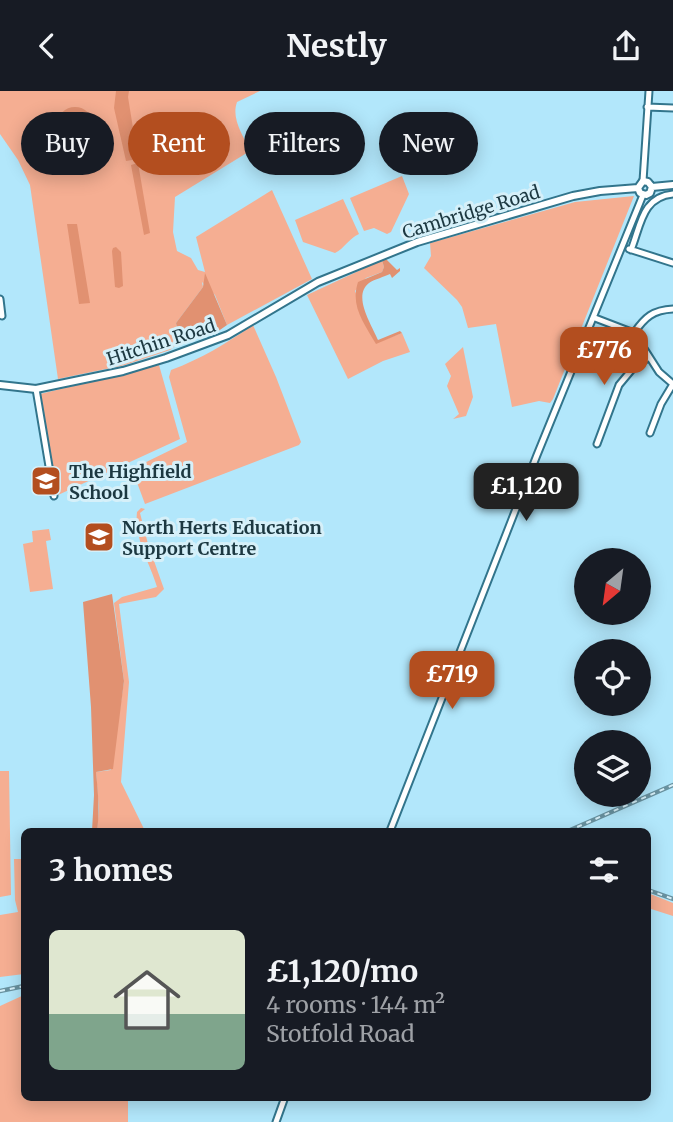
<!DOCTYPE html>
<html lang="en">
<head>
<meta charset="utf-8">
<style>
  :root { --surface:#171b24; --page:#20242c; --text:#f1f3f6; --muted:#9ea1a6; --line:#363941; --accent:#b34e1f }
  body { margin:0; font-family:Merriweather,serif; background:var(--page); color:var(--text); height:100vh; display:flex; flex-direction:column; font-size:26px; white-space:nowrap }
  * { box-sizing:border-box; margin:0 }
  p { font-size:23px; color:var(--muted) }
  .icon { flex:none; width:38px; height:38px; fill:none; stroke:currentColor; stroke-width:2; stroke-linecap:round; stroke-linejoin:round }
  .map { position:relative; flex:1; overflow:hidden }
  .sheet { position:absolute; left:21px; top:737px; width:630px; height:273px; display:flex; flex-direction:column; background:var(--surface); border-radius:10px; box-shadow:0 4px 18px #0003 }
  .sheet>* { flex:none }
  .banner { position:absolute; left:21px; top:21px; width:632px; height:63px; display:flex; gap:14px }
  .needle { width:46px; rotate:209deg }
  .controls { position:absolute; left:574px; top:457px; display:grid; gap:14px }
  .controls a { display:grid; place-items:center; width:77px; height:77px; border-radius:50%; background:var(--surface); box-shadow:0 4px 18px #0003; font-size:35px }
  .price { position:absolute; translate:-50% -60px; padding:0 16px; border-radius:14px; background:var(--accent); color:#fff; font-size:23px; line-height:46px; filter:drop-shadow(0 2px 4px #0008) }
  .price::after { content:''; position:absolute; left:50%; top:42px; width:21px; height:16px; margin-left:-10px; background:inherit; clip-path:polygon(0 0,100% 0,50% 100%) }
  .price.selected { background:#222; color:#fff }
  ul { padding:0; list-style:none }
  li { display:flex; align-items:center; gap:21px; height:175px; padding:0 28px }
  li+li { border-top:2px solid var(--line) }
  li span { display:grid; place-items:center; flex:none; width:196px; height:140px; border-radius:10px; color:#555 }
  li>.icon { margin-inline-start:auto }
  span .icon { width:84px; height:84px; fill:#fffc; stroke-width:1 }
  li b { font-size:30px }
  h2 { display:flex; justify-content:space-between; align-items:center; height:84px; padding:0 28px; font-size:30px }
  .pill { padding:0 24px; border-radius:32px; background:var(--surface); box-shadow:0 4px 18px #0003; font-size:24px; line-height:63px }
  .pill.selected { background:var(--accent); color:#fff }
  header { display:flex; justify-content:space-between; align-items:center; height:91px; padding:0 28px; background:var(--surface); font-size:32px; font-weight:700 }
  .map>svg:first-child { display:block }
</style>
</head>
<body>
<header><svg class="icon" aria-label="back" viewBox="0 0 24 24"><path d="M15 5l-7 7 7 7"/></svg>Nestly<svg class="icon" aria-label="share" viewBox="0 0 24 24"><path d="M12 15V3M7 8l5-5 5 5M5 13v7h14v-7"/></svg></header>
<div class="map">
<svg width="673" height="1031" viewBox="0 0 673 1031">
  <rect width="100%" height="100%" fill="#b2e7fb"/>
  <path fill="#f5ae92" d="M0,0h260l-23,11c-6,17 6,33 13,49l-75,46 -2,35 4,19 14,7 7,12 7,2 -9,-35 76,-47 40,89 -85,46 -12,-30 -13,-13 1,5 -27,36 4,19 -10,8 -45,15 -67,14 -28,-194 -12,-25 -18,-26z
    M402,85l7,18 -18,38 -4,2 -13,-6 -10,3 -14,-33z
    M634,105l-81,203 -3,4 -11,-2 -27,6 -16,-83 -28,4 -6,-21 -5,-7 -33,-32 7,-12 -1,-13 145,-41z
    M343,108l16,35c-11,5 -14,14 -24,19l-32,-11 -8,-22z
    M382,169l2,7 -2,5 -16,6 -11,13 21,52 26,-10 8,19 -27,9 -35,18 -41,-84z
    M253,234l23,52 25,65 -2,3 -154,59 -13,-35 55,-27 -18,-65 2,-7c30,-11 56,-27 82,-45z
    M463,256l10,50 -7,19 -13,3 6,-5 -12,-28 4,-10 -6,-12z
    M159,274l21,74 -122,56 -18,-101z
    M141,417l4,1 -5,4 8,31 16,45 -8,8 -37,7 10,78 -8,100 24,49h-48l2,-22 -3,-37 15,-2 13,-89 -10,-78 8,-6 35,-10c-7,-24 -23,-48 -20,-75z
    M49,438l2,11 -5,1 7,48 -23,3 -7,-48 10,-2 -1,-11z
    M0,680h9l2,124 -11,2z
    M14,768h10v115l-24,3v-62l18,-3 -3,-12z
    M648,802l25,10v13l-25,-8z
    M24,904v102h104v25h-128v-116z"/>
  <path fill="#e19171" d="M116,0h13l-1,6 10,62 -12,2 -12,-53z
    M57 34a18 18 0 1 1 36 0a18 18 0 1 1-36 0Z
    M138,72l12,70 -6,2 -13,-70z
    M67,133h10l13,79 -11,1z
    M116,156l5,5 2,34 -4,2 -4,-1 -3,-36 1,-3z
    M385,167l12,12 3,-2v3l-8,7 -2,-4c-6,3 -15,5 -21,9 -17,13 3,42 9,57l22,-9 2,2 -26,11c-12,-21 -26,-38 -18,-62l24,-10 2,-5 -2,-7z
    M205,182l22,52 -10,7 -37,10 -4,-19 27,-36z
    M112,503l12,87 -11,88 -17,3c2,20 4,39 1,59h-5l2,-36 -3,-88 -8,-105z"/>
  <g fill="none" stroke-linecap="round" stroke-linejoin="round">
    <g stroke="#32758c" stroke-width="9">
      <path id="minor" d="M647,16l26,1
        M643,90l6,-90
        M629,158l44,14
        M631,159c10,-25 11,-53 42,-56
        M0,208l2,17
        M595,227l39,15 25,39 14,12
        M634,242c11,-16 19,-23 39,-24
        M36,298l18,107
        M650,342l11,-29 12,-20
        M597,353l22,-59 15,-18 14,-9
        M390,740l147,-376 106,-260
        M276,1031l9,-25"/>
    </g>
    <g stroke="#32758c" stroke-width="10">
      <path id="major" d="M652,96l21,-2
        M638,97l2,5 6,2 4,-2 2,-6
        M638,97l5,-7 5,1 4,5
        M0,294l36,4 87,-18 43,-13 62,-23 90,-53 99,-40 156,-46 27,-5 38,-3"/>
    </g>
    <use href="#minor" stroke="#fff" stroke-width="5"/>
    <use href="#major" stroke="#fff" stroke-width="6"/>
    <g stroke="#6992a0" stroke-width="4.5">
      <path id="rail" d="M568,740l105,-46
        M648,799l25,9
        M0,900l24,-5"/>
    </g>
    <use href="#rail" stroke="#d6f0f9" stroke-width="2" stroke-dasharray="5" stroke-linecap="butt"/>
  </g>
  <defs>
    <g id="school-square" transform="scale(1.575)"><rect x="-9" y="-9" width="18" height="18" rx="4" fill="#b34e1f" stroke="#d6f0f9"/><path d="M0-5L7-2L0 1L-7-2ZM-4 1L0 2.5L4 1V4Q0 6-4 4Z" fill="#fff"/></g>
  </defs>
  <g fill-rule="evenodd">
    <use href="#school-square" x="46" y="390"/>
    <use href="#school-square" x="99" y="446"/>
  </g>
  <g text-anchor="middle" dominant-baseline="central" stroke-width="6" stroke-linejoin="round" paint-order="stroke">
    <g font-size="18" fill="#1c3841" stroke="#d6f0f9">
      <text transform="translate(471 121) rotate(-17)">Cambridge Road</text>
      <text transform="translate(161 251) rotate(-18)">Hitchin Road</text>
    </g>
    <g font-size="18" font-weight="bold" fill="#1c3841" stroke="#d6f0f9" text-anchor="start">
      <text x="69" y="380">The Highfield<tspan x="69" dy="21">School</tspan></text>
      <text x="122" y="436">North Herts Education<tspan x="122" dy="21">Support Centre</tspan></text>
    </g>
  </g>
</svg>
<div class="controls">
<a><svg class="needle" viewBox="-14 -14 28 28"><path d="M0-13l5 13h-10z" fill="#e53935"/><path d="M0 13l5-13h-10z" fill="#9ea1a6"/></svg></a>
<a><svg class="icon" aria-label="locate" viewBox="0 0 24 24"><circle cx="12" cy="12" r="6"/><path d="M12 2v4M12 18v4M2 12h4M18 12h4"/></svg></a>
<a><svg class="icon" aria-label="layers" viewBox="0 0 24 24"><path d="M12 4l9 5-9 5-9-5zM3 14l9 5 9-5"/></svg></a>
</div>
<b class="price" style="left:604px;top:296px">£776</b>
<b class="price selected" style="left:526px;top:432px">£1,120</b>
<b class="price" style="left:452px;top:620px">£719</b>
<div class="banner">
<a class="pill">Buy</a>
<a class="pill selected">Rent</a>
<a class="pill">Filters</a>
<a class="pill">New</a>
</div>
<section class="sheet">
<h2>3 homes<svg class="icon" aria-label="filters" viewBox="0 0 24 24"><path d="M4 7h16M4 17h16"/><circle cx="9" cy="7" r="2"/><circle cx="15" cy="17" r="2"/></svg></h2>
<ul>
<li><span style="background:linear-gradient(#dfe7d0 60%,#7fa58c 0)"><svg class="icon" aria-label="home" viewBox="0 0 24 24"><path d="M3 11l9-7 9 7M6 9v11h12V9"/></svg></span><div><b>£1,120/mo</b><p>4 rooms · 144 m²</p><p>Stotfold Road</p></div></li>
</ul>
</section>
</div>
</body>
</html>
